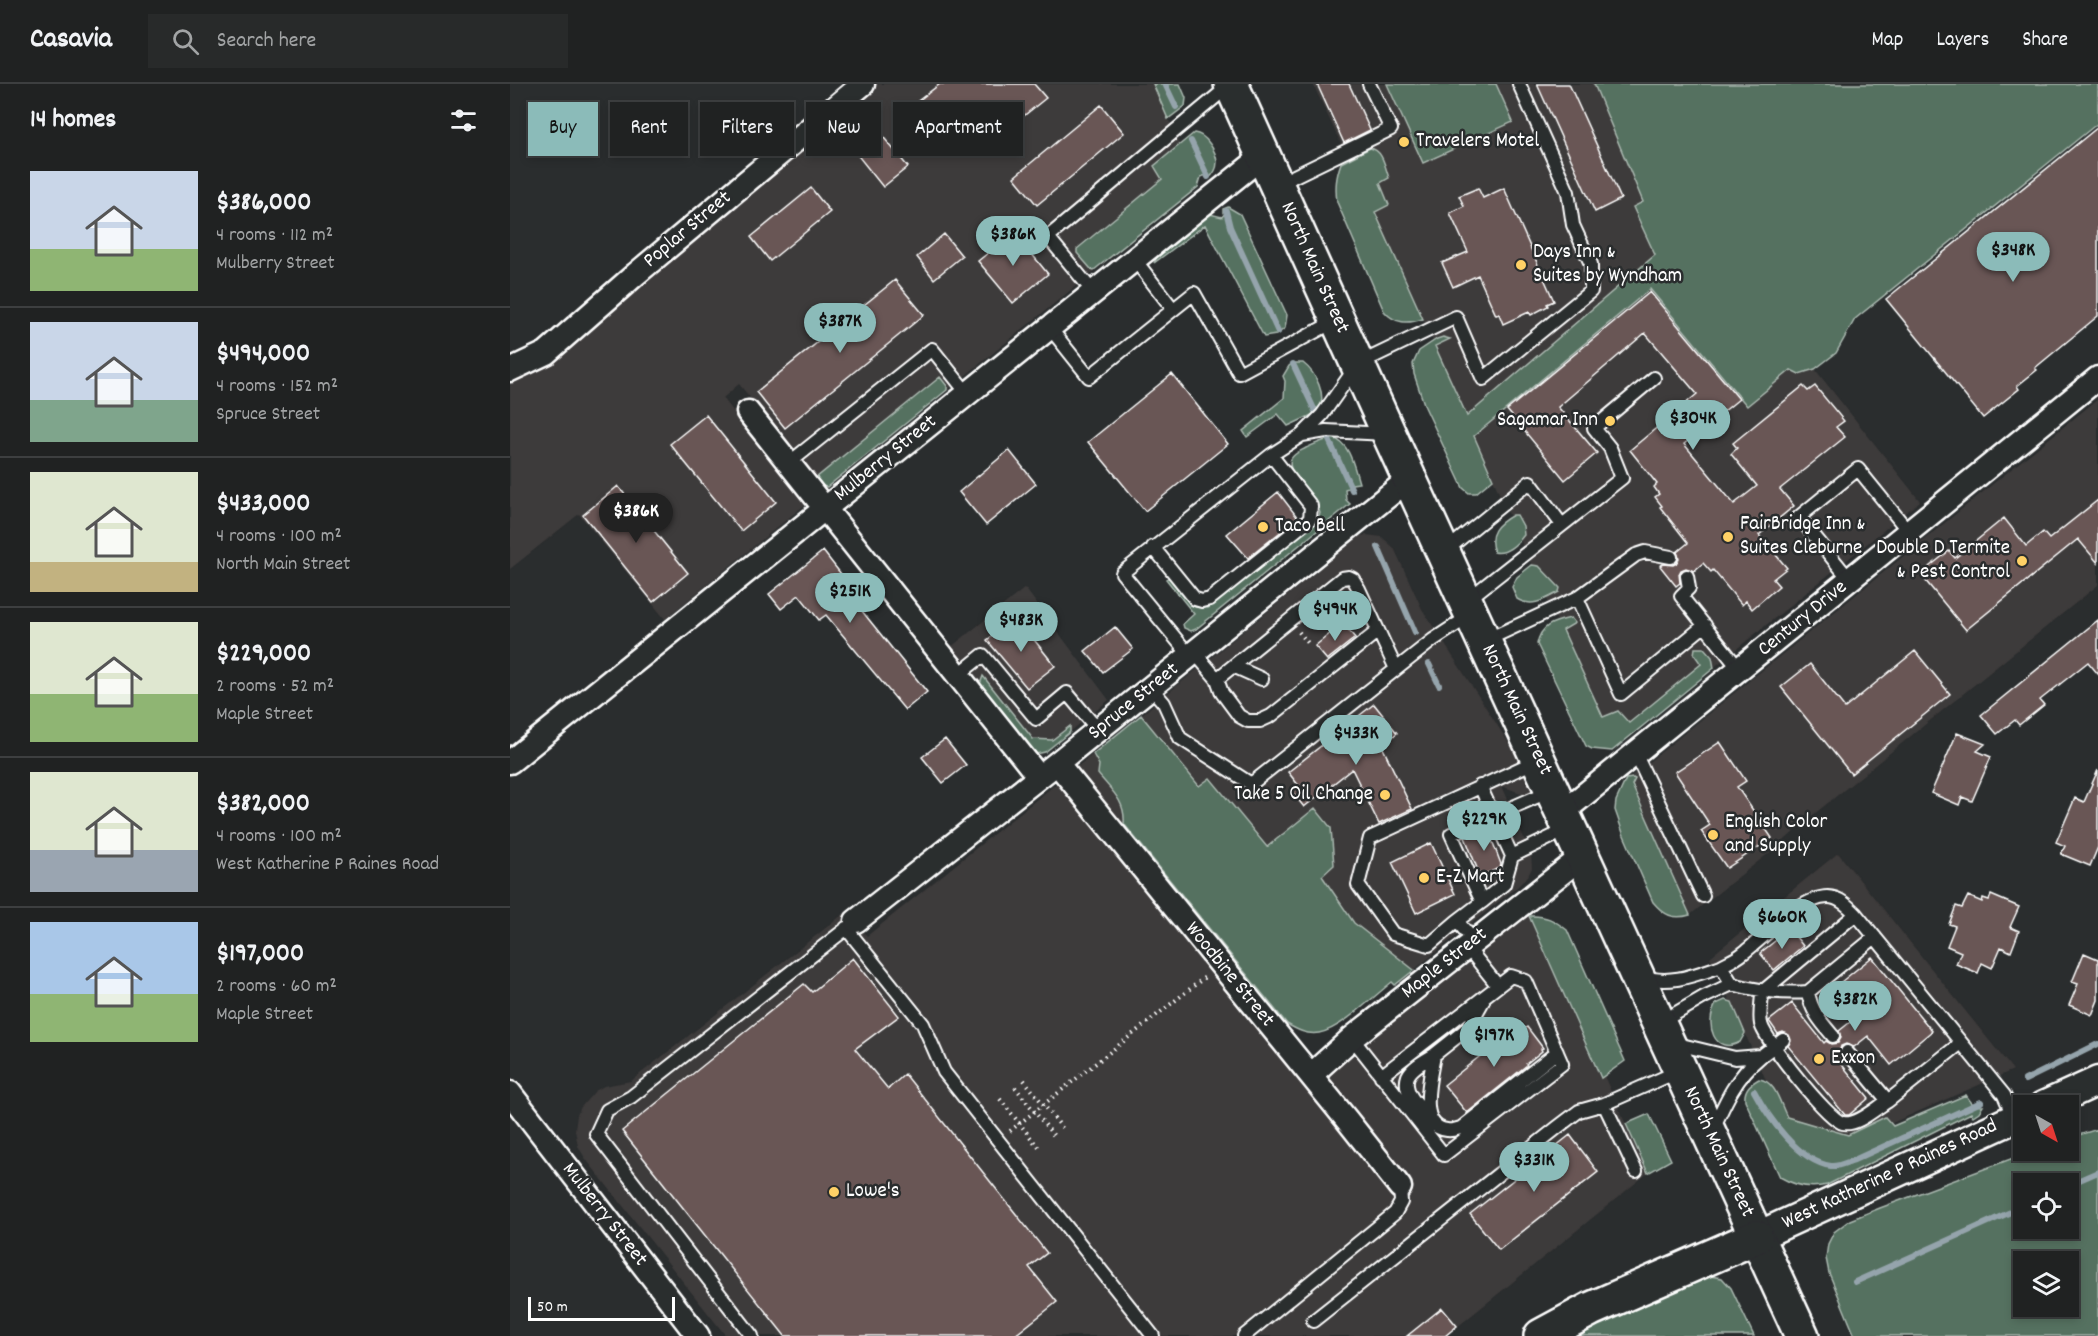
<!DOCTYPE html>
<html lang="en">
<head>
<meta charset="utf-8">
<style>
  :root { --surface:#202222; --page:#282a2a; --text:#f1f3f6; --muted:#a2a4a5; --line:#3d3f40; --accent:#8bbbb9 }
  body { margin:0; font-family:Dekko,sans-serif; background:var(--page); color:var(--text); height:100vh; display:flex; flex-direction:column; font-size:22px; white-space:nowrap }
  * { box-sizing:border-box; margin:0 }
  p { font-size:20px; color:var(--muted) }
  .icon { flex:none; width:33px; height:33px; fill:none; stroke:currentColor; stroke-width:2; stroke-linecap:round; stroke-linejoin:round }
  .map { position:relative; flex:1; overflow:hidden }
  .sheet { display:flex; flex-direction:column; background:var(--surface); width:510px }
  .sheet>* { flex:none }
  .hud { position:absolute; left:18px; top:18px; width:570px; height:54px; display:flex; gap:12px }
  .needle { width:39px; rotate:141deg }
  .controls { position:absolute; left:1503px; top:1011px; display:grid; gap:12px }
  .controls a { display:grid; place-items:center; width:66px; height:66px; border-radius:0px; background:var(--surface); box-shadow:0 3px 9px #0003,0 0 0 2px var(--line); font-size:30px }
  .scale { position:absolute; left:18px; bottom:15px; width:147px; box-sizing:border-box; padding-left:6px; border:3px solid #fff; border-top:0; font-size:16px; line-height:21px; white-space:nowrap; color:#fff; -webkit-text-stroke:4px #2a2d2e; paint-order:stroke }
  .price { position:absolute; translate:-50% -51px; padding:0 14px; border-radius:21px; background:var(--accent); color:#111; font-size:20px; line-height:39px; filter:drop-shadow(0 2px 3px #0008) }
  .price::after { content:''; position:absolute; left:50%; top:36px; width:18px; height:14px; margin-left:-9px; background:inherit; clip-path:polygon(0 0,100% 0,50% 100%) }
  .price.current { background:#222; color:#fff }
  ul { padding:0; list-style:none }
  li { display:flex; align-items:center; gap:18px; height:150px; padding:0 30px }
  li+li { border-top:2px solid var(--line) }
  li span { display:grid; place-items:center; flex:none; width:168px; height:120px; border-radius:0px; color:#555 }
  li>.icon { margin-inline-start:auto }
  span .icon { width:72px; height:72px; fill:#fffc; stroke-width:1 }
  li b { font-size:26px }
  h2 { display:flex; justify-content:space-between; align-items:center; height:72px; padding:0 30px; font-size:26px }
  .pill { padding:0 21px; border-radius:0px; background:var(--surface); box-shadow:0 3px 9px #0003,0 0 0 2px var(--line); font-size:21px; line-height:54px }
  .pill.current { background:var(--accent); color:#111 }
  header { display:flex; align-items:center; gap:36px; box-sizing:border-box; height:84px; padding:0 30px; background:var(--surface); border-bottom:2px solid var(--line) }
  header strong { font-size:28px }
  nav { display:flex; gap:33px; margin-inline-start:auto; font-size:21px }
  .search { width:420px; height:54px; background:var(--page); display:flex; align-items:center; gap:15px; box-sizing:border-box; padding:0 21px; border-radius:0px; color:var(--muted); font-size:22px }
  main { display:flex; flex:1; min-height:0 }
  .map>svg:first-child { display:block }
</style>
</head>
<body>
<header>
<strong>Casavia</strong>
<div class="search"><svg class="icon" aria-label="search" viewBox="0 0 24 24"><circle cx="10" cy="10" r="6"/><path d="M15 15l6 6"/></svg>Search here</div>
<nav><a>Map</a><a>Layers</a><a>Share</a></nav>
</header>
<main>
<section class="sheet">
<h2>14 homes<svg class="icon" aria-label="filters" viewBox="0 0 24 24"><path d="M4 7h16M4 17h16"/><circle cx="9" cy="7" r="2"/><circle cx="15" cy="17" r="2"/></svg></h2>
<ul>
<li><span style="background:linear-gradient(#c9d6e8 65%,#8fb573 0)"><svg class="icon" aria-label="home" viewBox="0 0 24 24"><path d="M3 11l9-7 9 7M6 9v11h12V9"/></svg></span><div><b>$386,000</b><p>4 rooms · 112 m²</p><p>Mulberry Street</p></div></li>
<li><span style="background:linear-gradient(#c9d6e8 65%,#7fa58c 0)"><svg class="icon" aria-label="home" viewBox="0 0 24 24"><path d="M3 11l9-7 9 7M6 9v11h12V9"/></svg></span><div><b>$494,000</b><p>4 rooms · 152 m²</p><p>Spruce Street</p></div></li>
<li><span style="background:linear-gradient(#dfe7d0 75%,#c2b280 0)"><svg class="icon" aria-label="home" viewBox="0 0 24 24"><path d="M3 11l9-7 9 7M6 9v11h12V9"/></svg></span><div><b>$433,000</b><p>4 rooms · 100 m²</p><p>North Main Street</p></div></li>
<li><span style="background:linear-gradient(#dfe7d0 60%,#8fb573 0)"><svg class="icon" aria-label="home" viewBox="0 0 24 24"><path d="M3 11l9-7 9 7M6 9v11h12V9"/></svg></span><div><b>$229,000</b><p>2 rooms · 52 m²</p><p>Maple Street</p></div></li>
<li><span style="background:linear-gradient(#dfe7d0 65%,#9aa5b1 0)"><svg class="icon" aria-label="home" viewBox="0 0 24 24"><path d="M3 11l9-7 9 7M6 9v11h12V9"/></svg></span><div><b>$382,000</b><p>4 rooms · 100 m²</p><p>West Katherine P Raines Road</p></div></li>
<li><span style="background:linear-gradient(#a9c7e8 60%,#8fb573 0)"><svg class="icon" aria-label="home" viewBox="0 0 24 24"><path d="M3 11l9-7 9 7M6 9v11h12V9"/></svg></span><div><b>$197,000</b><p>2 rooms · 60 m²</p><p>Maple Street</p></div></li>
</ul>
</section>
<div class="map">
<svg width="1588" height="1252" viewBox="0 0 1588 1252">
  <rect width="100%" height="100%" fill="#2a2d2e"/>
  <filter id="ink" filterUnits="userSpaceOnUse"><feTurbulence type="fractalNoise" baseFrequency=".0167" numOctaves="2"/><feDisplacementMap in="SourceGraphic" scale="12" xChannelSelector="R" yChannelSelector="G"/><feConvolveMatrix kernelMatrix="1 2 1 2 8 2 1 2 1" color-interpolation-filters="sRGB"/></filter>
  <g filter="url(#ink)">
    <path fill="#3d3a3a" d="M367,0h276l45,103 -371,301h-4l-84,-104 -16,14 83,106 -141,115 -86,-105 -69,55v-214l43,-2z
      M803,0h281l49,119 -10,4 23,48 -190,161 -43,-97z
      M1140,205l97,117 59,-48 114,143 -306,247 -140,-311z
      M1588,315v186l-285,230 -35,31 -88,69 -61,-137z
      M856,451l16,2 12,11 28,61 125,193 -46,-16 30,68 1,14 -4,8 -12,12 -102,82 -60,-47 -32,-47 12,-12 -3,-36 -16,-20 -48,40 -57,-69 -11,8 -58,-72 219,-179z
      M515,504l84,112 -65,53 -6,2 -87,-108z
      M583,670l6,11 -1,9 24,29 3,9 -1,12 202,251 202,-160 72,163 4,-2 44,97 -202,163h-720l-141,-178 -7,-12 -3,-16 2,-15 4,-8 14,-16 9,-5 27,-5 215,-169 21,24z
      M1328,769l175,217 -162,71 -30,-3 -40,-25 -71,-156z"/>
    <path fill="#557160" stroke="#aab8b0" stroke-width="1.5" fill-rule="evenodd" d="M643,0h27l6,14 -1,8 -17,13z
      M877,0h109l17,38 -90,41z
      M1084,0h504v39l-243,196 -19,34 -21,16 -16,5 -8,-4 -44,36 -97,-117 -176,147 19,43 -17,14h-7l-6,-5 -38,-81 -11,-33 -1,-10 6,-13 18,-12 6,-2 7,2 -15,7 32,70 188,-161 -22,-48 10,-5z
      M684,49c12,1 22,18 23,29 0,7 -4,13 -9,17l-2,-4 -5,2 -3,10 -104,83 -3,-1 -14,-16v-4l85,-70 -8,-13z
      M860,64c13,2 15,19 19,30l-9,5 9,22 -14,7 48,107c-15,5 -28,5 -39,-8l-47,-109c-2,-15 -1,-25 4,-39z
      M718,123l12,7 47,101 -2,13 -9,7 -12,2 -59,-112 -51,38 3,-6 53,-43 12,3 4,-5 -1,-2 -2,2v-3z
      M783,279h10c13,10 24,32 16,47l-5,-4 -2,1 2,7 -26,12 -10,-12 -31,23 -4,-6 41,-33 1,-17 -2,-5 6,-10z
      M430,293l7,9v4l-120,97 -5,-1 -6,-8z
      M823,354c17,5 21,29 26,45l-7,1 -1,3 -6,2 1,11 4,4 -154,125 -5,2 -7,-3 -1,-4 11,-10 -28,-35 4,-2 25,30 13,1 110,-88 2,-7 -2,-6c-7,-10 -33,-36 -27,-48 3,-6 10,-8 15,-11 9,-4 17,-8 27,-10z
      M1003,431h4l6,11 1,9c-7,9 -18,20 -30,17 -7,-18 3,-28 19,-37z
      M1022,481l7,1 21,22 -1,4c-15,8 -27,16 -42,7l-5,-12 5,-10z
      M1061,534l4,5 -12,7 40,87 15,-6 11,12 72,-59 -7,-10 1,-6h9l8,9 2,11 -102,83 -20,-2 -6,-3 -49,-102c4,-20 17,-22 34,-26z
      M473,592l50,63 19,1 18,-14v6l-25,20 -9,2 -56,-70z
      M631,631l58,71 11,-8 57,69 48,-39 16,20 3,37 -12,11 32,47 60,47 -19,15 -3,-3c-18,14 -52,48 -73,51 -12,2 -22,-3 -32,-9l-163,-200c2,-23 -13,-34 -26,-50l1,-9 -6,-11z
      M1123,694l2,1 -3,6 58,130c-17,5 -26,0 -37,-13l-30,-69 -8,-23 1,-9 10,-22z
      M1019,832c17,-1 25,4 38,14l58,131 -24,17z
      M1215,916l7,2 13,31 -5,9c-26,14 -36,-18 -24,-38z
      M1249,995c17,2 21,25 28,38l61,18 37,-18 8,9 73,-31c5,8 7,11 17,11l-4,6 -6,4 -2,-3 -144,72c-17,4 -32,1 -47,-8l-35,-77c-1,-11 5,-16 14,-21z
      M1139,1030l22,46 -23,13 -22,-49z
      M1588,1045v207h-243l-26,-63 -3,-15 2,-14 6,-12 16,-12 30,-12 152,-57 36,-1 1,-12zM1514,1100h44v44h-44zM1514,1178h44v44h-44z
      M1200,1192l12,2 9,10 23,48h-181l29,-16 99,-43z"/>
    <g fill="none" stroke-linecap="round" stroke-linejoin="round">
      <path stroke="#95a4ac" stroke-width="6" d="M655,0l11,23
        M681,57l17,36
        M716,127l4,16 48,105
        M783,280l22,47
        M819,356l23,50
        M868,463l37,85
        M919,580l10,21
        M1515,996l73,-36
        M1244,1007c14,26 45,71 77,75 7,1 16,-4 23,-6l127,-58
        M1558,1101l30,-13
        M1345,1198l169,-76"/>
    </g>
    <path fill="#695755" stroke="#fff" stroke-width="1.5" d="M430,0h94l12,14 -56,45 -13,-17 -24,19 -35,-44z
      M807,0h32l21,46 -26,13z
      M1027,0h32l52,115 -26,13z
      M591,21l23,28 -87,72 -23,-28z
      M1588,43v189l-63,52 2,2 -20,16 2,3 -36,29 -97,-119z
      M370,49l28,34 -25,20 -28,-35z
      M301,104l19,24 -60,49 -19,-24z
      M968,104l5,10 21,-10 50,113 -7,3 1,2 -17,9 -2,-3 -26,12 -4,-10 -3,1 -18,-40 -25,12 -11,-24 26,-11 -18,-39 14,-7 -5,-10z
      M504,148l34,42 -35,29 -35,-42z
      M434,150l18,22 -28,23 -17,-22z
      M385,196l29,35 -139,113 -29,-36z
      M1140,208l89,107 -55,45 50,60 23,-18 -26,-32 6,-6 -4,-5 70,-57 5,5 7,-5 29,35 -8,6 9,10 -65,52 14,17 -35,29 28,33 -14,11 6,7 -27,23 -6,-8 -4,4 -29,-35 -2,2 -8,-9 -9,8 -8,-3 -5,2 -2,4 1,9 -4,3 -16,-20 3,-2 10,1 4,-2 2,-5 -2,-6 11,-9 -28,-36 2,-1 -7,-9 4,-3 -5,-7 3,-3 -27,-34 67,-56 -52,-61 -87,74 39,46 -32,27 -58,-70z
      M662,290l56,70 -83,67 -57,-69z
      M196,331l70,87 -35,29 -71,-87z
      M499,366l27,34 -50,41 -27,-33z
      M108,402l70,87 -35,29 -70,-87z
      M768,408l20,26 -50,40 -21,-24z
      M1588,416v63l-20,-24 -112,91 -46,-56 29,-23 6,7 49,-40 22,28 17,-14 6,7z
      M313,467l32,41 -5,4 77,96 -22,18 -79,-95 -7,5 -20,-25 -18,14 -12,-15z
      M506,533l39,49 -28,22 -40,-48z
      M1588,536v54l-10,-12 -48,38 4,5 -25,20 -4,-5 -18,14 -16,-19z
      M833,539l12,15 -28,22 -12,-14z
      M605,543l18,22 -30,23 -18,-21z
      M1405,567l35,43 -99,80 -70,-87 29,-23 35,44z
      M864,620l23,29 -15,13 30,63 -33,15 -27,-55 -48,38 -12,-15 7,-6 -11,-14z
      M1447,649l28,11 -8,7 14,6 -19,44 -10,-4 -3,8 -28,-12z
      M435,655l21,26 -23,18 -21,-26z
      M1210,658l26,39 -9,6 35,51 -45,30 -26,-37 9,-6 -35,-53z
      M1588,686v77l-8,19 -29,-12 4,-8 -9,-4 19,-44 9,4z
      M977,743l14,37 -1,4 -20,8 -15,-39z
      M921,759l24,51 -39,19 -24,-51z
      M1481,811l28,12 -9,20 9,4 -8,21 -10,-5 -9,21 -10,-5 -4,10 -22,-9 5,-12 -14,-6 8,-20 -6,-2 7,-18 6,2 6,-12 14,6 1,-4 6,2z
      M1280,845l13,17 -29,24 -14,-17z
      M1574,869l14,6v41l-6,15 -23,-10 9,-21 -6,-2z
      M1362,873l60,74 -41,34 -23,-29 -14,11 -8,-3 -5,2 -2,7 2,5 -3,2 31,38 -20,17h-4l-57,-69 3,-6 -2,-5 -6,-3 -5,2 -9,-13 23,-18 32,40 2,-2 5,3 7,-1 3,-5 -2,-7 15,-12 -23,-29z
      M343,874l46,58 -44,33 33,40 17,-15 142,179 -18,14 28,35 -43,34h-229l-163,-205 182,-147 8,8z
      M1010,940l4,5 3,-2 16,21 -2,1 1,2 -16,13 1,1 -60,48 -23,-28z
      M1060,1051l28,37 -99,78 -29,-36z
      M932,1224l15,18 -12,10h-38z"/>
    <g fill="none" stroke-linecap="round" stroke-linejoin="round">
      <g stroke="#fff" stroke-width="16">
        <path id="service" d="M768,100l113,-55 -22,-45
          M625,176l38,49
          M584,209l-46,-56 182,-152
          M540,244l39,49 105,-84 45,80 98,-53
          M792,351l24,-4 61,3
          M279,379l143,-114 35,44
          M643,463l42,52 7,2 8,-2 100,-80 1,-13 -40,-51
          M934,468l86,-70 32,43
          M1177,492l2,12 -8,8 59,74
          M1340,496l-51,-63 59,-48 51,63
          M1067,514l44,96 84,-69
          M957,516l155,-122 -12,-30 -16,-20 60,-50
          M974,557l93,-43 59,-43 9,-3 26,5
          M685,569l22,26 5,14 17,23 9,5h12l11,-5 107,-85
          M680,572l-68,-83 149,-118 31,-20 20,-20 36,-51 98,-47 27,62 108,-88v-27l-18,-39 -5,-33 -49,-108
          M723,582l29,13
          M447,592l26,-21 53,64 31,-26 31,37
          M707,595l125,-101 7,-1 4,2 6,10 37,80
          M641,604l13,15 16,35 71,46 182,-144 38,-25
          M1125,669l68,143
          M970,702l32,70
          M972,818l22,-18 8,-28 58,-28
          M1346,830l-94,78c0,9 -3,23 -1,32 4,16 67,96 82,99 14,3 33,-15 45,-22
          M947,837l-28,24 -36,-11 -35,-49 12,-47 168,-78
          M336,844l77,96 21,48 209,264
          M964,857l-17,-20 25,-19 -31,-68 99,-43
          M957,863l31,39
          M1131,892c28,10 54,-1 80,-10
          M1298,908l67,-55
          M973,917l-15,27 -34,27c-3,20 -18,72 13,75 4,1 10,-1 14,-2l96,-76
          M1151,938l43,-25 28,-13
          M1323,952c-12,-14 -22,-25 -25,-44 -27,2 -50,-1 -76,-8l-11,-18c7,-4 15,-7 21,-12 22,-16 58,-57 86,-57 11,0 20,9 28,17l148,181 10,23
          M842,954l92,117 118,-91 -36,-83 -15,-5 -130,100
          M1163,959l62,15 25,-2
          M1337,968l41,49 73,-58
          M919,1033c-10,-10 -27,-25 -21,-41 4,-9 18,-16 26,-21
          M1203,1045c12,-27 23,-52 47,-72 7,-6 15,-11 23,-17
          M1126,1087l-32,-67 75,-33
          M803,1237l245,-194 21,-16 25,-7
          M242,1252l-156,-202 11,-24 24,-13 225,-176
          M734,1252l151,-123 6,-11 -1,-15"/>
      </g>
      <g stroke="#fff" stroke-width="27">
        <path id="minor" d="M0,286l36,-17 90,-79 227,-190
          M238,328l291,365
          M0,678l753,-606
          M547,679l290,357 53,67
          M1053,728l535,-434
          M346,837l201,-158 352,-284
          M801,991l41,-37 231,-182
          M0,1009l188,243"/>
      </g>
      <g stroke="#fff" stroke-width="33">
        <path id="tertiary" d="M1533,1022l55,-25
          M1246,1153l268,-123"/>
      </g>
      <g stroke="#fff" stroke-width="38">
        <path id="primary" d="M721,0l158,350 413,902"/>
      </g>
      <g stroke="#fff" stroke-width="38">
        <path id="motorway" d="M1031,1252l50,-27 165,-72"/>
      </g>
      <path stroke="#fff" stroke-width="4" stroke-dasharray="1.5 4.5" stroke-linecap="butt" d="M789,548l9,11
        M514,996l39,49
        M505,1003l39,49
        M490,1015l39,49
        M500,1047l195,-154"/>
      <use href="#service" stroke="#2a2d2e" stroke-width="12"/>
      <use href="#minor" stroke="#2a2d2e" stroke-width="22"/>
      <use href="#tertiary" stroke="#2a2d2e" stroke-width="28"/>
      <use href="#primary" stroke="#2a2d2e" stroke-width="33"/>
      <use href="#motorway" stroke="#2a2d2e" stroke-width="33"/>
    </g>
  </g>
  <g fill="#ffd166" stroke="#2a2d2e" stroke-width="2">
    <circle cx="894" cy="58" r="6"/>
    <circle cx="1011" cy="181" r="6"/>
    <circle cx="1100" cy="337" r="6"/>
    <circle cx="753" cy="443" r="6"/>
    <circle cx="1218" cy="453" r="6"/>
    <circle cx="1512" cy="477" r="6"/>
    <circle cx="875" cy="711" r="6"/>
    <circle cx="1203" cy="751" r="6"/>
    <circle cx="914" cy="794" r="6"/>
    <circle cx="1309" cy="975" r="6"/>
    <circle cx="324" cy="1108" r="6"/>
  </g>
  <g text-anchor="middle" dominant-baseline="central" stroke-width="5" stroke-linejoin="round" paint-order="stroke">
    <g font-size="21" fill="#fff" stroke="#2a2d2e" text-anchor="start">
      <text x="906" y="58">Travelers Motel</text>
      <text x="1023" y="169">Days Inn &amp;<tspan x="1023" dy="24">Suites by Wyndham</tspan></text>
      <text x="1088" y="337" text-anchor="end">Sagamar Inn</text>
      <text x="1230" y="441">FairBridge Inn &amp;<tspan x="1230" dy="24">Suites Cleburne</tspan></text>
      <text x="765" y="443">Taco Bell</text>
      <text x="1500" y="465" text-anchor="end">Double D Termite<tspan x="1500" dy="24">&amp; Pest Control</tspan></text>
      <text x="863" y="711" text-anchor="end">Take 5 Oil Change</text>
      <text x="1215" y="739">English Color<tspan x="1215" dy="24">and Supply</tspan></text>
      <text x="926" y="794">E-Z Mart</text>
      <text x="1321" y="975">Exxon</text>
      <text x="336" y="1108">Lowe's</text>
    </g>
    <g font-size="21" fill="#fff" stroke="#2a2d2e">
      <text transform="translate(178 146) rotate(-40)">Poplar Street</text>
      <text transform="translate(804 184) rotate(66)">North Main Street</text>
      <text transform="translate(376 375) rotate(-39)">Mulberry Street</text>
      <text transform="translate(1293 535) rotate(-39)">Century Drive</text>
      <text transform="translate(624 618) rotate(-39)">Spruce Street</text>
      <text transform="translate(1006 626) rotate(65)">North Main Street</text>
      <text transform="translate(935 880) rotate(-38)">Maple Street</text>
      <text transform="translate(719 891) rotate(51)">Woodbine Street</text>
      <text transform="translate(1208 1068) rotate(65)">North Main Street</text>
      <text transform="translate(1380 1091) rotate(-25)">West Katherine P Raines Road</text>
      <text transform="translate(94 1131) rotate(52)">Mulberry Street</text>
    </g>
  </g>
</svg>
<div class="controls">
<a><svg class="needle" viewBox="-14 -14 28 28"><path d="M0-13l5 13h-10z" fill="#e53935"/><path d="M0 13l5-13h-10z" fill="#a2a4a5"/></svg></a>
<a><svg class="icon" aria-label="locate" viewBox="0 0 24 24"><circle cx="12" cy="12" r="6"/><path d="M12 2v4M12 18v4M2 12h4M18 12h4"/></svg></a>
<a><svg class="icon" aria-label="layers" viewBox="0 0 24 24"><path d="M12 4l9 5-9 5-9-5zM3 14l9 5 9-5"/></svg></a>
</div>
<div class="scale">50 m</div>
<b class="price" style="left:503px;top:183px">$386K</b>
<b class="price" style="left:1503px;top:199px">$348K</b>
<b class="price" style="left:330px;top:270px">$387K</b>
<b class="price" style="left:1183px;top:367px">$304K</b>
<b class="price current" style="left:126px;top:460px">$386K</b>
<b class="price" style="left:340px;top:540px">$251K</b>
<b class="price" style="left:825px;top:558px">$494K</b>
<b class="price" style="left:511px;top:569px">$483K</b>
<b class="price" style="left:846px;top:682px">$433K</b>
<b class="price" style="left:974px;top:768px">$229K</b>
<b class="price" style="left:1272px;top:866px">$660K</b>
<b class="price" style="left:1345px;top:948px">$382K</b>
<b class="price" style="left:984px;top:984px">$197K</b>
<b class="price" style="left:1024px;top:1109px">$331K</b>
<div class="hud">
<a class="pill current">Buy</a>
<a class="pill">Rent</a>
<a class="pill">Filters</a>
<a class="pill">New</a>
<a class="pill">Apartment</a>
</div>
</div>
</main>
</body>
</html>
